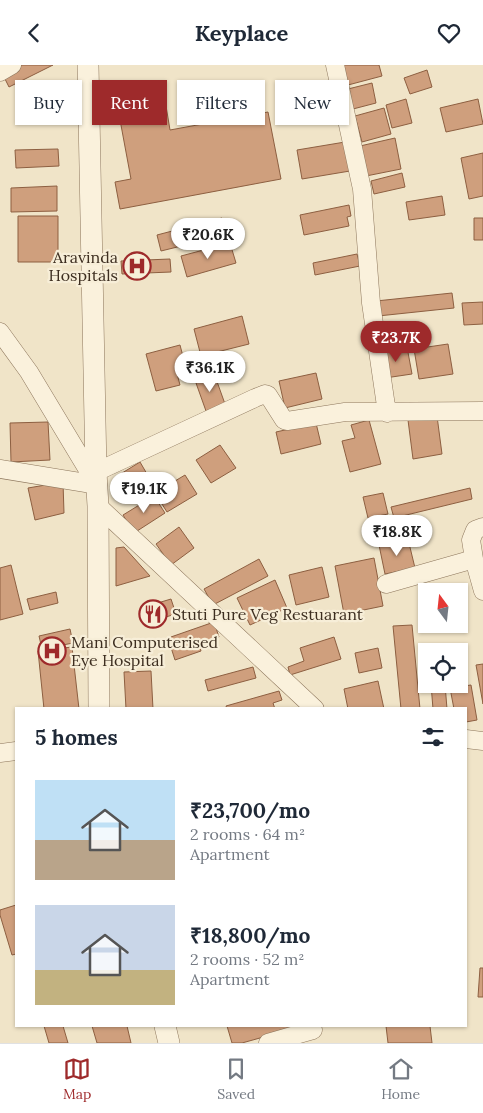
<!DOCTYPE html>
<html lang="en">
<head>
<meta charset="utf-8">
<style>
  :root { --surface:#fff; --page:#f2f2f3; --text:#1f2937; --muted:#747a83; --line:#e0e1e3; --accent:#9e2a2b }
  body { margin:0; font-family:Lora,serif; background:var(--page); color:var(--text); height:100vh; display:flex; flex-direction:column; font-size:19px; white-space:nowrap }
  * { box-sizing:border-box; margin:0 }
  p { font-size:16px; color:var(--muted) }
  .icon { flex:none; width:28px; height:28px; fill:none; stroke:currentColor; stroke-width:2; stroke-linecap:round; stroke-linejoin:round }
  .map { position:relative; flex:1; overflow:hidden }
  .panel { position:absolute; left:15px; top:642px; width:452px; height:320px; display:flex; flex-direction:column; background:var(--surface); border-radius:0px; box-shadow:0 1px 4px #0004 }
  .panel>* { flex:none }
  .banner { position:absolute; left:15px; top:15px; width:454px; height:45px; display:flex; gap:10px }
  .needle { width:32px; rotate:345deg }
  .fabs { position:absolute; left:418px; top:518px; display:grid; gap:10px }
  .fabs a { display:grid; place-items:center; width:50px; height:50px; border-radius:0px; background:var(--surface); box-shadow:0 1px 4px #0004; font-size:25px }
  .price { position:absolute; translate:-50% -42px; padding:0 11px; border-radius:18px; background:#fff; color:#222; font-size:16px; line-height:32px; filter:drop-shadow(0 1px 2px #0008) }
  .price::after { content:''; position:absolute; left:50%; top:30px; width:15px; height:11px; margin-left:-8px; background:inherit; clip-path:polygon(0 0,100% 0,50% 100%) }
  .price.current { background:var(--accent); color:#fff }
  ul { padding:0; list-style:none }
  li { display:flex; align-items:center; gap:15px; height:125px; padding:0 20px }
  li span { display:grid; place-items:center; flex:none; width:140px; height:100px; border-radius:0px; color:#555 }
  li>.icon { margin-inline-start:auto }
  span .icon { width:60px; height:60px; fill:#fffc; stroke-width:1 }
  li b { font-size:21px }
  h2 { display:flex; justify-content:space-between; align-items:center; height:60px; padding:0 20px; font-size:21px }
  .pill { padding:0 18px; border-radius:0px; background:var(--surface); box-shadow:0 1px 4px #0004; font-size:18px; line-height:45px }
  .pill.current { background:var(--accent); color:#fff }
  header { display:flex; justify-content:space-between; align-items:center; height:65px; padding:0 20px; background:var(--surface); font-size:22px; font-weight:700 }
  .menu { display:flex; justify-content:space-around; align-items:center; height:70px; border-top:1px solid var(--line); background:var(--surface); font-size:14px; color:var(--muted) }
  .menu a { display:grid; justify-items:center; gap:2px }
  .menu .current { color:var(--accent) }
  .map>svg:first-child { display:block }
</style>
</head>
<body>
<header><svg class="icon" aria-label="back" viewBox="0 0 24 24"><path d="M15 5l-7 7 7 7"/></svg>Keyplace<svg class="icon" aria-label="heart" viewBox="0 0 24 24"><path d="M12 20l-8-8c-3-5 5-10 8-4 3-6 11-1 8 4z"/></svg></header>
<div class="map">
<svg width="483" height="978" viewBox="0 0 483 978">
  <rect width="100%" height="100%" fill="#f0e4c8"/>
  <path fill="#cf9f7d" stroke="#8d5f41" d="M18,0h35l-44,22 -7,-14z
    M343,0h36l3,11 -34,9z
    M427,5l5,17 -22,7 -6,-16z
    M372,18l4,20 -23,6 -5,-20z
    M406,34l6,24 -20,5 -6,-23z
    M478,34l5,25 -37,8 -6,-24z
    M165,35l5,30 98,-18 13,67 -161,30 -5,-27 16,-3 -13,-70z
    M384,43l7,26 -29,8 -7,-26z
    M395,73l6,31 -35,7 -6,-30z
    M345,77l5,29 -48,8 -5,-29z
    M58,84l1,17 -43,2 -1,-18z
    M483,88v43l-14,3 -8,-41z
    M402,108l3,14 -31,7 -3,-13z
    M57,121v25l-46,1v-24z
    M442,131l3,19 -36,5 -3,-18z
    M349,140l2,11 -4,1 2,9 -45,9 -4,-20z
    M18,151h40v46h-40z
    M222,153l4,17 -65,16 -4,-16z
    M474,153h9v22h-9z
    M230,178l6,20 -49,14 -6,-21z
    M357,189l3,12 -45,9 -2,-12z
    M170,194l1,13 -49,2 -1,-13z
    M452,228l2,15 -76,8 -2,-15z
    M483,237v22l-19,1 -2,-22z
    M242,251l7,28 -48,12 -7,-27z
    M448,279l5,30 -34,5 -5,-30z
    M180,280l6,23 -10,2 4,15 -24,6 -10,-37z
    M407,282l5,27 -27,4 -5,-26z
    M316,308l6,26 -37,9 -6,-27z
    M215,311l10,28 -19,7 -10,-28z
    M437,351l5,38 -29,5 -5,-39z
    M369,355l12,44 -31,8 -8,-31 13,-3 -4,-13z
    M48,357l2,38 -39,2 -1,-39z
    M316,358l5,21 -40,10 -5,-22z
    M220,380l16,23 -25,15 -15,-23z
    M140,397l7,12 -25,16 -8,-12z
    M185,410l12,19 -30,18 -12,-19z
    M63,417l1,31 -29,7 -7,-32z
    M470,423l2,11 -78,19 -3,-11z
    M383,428l5,21 -20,4 -5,-21z
    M154,431l11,17 -31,20 -11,-18z
    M179,462l15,21 -23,17 -15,-21z
    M408,474l7,29 -30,6 -6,-29z
    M124,482l26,29 -34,10v-38z
    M374,493l9,48 -39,8 -9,-48z
    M259,494l9,17 -55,29 -9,-16z
    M11,500l12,49 -23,6v-52z
    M322,502l7,30 -33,8 -7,-30z
    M275,515l12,28 -37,17 -13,-27z
    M56,527l2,11 -28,7 -3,-11z
    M171,534l5,15 -31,9 -4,-15z
    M214,557l5,15 -20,7 2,7 -26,9 -7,-22z
    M412,560l8,84h-19l-8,-83z
    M70,564l3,14 -31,6 -3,-13z
    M334,572l7,22 -51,16 -2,-8 16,-6 -4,-13z
    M72,582l7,62h-35l-6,-58z
    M378,583l4,20 -23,5 -4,-20z
    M483,599v40l-7,-39z
    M253,602l3,11 -48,13 -3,-11z
    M151,606l2,38h-27l-2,-37z
    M378,616l6,28h-36l-4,-20z
    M431,619h14l2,25h-14z
    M471,620l6,35 -11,2v-13h-12l-4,-21z
    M279,626l3,9 -9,3 2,6h-48l-1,-3z
    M16,840v49l-4,1 -12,-40v-5z
    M480,903h3v29h-5z
    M44,961h19l5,17h-19z
    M92,961h35l4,17h-34z
    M227,961h76l-61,17h-10z
    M386,961h44l2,17h-44z"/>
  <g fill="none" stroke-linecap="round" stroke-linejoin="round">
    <g stroke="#8d765c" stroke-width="19">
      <path id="minor" d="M335,0l27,124 9,114 16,110
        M0,7l12,-7
        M0,267l29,40 68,113
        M0,404l98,16
        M96,407l159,-74 10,-4 3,1 16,25 3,1 58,-9 138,-1
        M98,441l217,203
        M474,494l-3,-19 4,-10 8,-3
        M386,519l88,-25 9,32
        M466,674l17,2
        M0,688l16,-2
        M268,978l45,-13"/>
    </g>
    <g stroke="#8d765c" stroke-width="22">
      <path id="tertiary" d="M88,0l8,407 2,34 1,203
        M165,961l4,17"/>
    </g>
    <use href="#minor" stroke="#faf1dc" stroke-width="18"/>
    <use href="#tertiary" stroke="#faf1dc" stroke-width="21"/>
  </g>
  <defs>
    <g id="hospital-ring" transform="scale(1.4375)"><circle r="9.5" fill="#f7eed8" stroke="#9e2a2b" stroke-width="1.5"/><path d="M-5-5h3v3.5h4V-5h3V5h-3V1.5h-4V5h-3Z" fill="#9e2a2b"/></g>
    <g id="restaurant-ring" transform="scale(1.4375)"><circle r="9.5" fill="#f7eed8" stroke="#9e2a2b" stroke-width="1.5"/><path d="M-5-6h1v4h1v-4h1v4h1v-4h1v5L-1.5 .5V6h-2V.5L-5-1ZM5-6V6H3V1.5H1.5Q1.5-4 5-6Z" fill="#9e2a2b"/></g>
  </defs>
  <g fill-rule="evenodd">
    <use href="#hospital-ring" x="137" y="201"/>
    <use href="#restaurant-ring" x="153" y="549"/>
    <use href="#hospital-ring" x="52" y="586"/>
  </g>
  <g text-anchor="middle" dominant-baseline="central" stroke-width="4.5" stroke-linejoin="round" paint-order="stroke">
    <g font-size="16" fill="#3d2e20" stroke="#f7eed8" text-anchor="start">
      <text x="118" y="192" text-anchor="end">Aravinda<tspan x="118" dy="18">Hospitals</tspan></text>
      <text x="172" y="549">Stuti Pure Veg Restuarant</text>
      <text x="71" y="577">Mani Computerised<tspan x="71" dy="18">Eye Hospital</tspan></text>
    </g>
  </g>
</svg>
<div class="fabs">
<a><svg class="needle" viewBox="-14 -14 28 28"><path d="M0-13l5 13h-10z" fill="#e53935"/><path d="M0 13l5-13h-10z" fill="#747a83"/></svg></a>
<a><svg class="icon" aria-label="locate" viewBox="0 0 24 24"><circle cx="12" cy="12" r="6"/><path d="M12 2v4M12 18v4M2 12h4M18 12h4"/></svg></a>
</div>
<b class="price" style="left:208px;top:195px">₹20.6K</b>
<b class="price current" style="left:396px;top:298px">₹23.7K</b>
<b class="price" style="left:210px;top:328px">₹36.1K</b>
<b class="price" style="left:144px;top:449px">₹19.1K</b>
<b class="price" style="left:397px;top:492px">₹18.8K</b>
<div class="banner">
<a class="pill">Buy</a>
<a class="pill current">Rent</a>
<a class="pill">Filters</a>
<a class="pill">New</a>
</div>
<section class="panel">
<h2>5 homes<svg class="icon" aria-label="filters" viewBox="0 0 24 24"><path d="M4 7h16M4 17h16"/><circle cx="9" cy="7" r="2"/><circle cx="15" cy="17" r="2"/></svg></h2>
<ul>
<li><span style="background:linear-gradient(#bfe0f5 60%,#b9a48a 0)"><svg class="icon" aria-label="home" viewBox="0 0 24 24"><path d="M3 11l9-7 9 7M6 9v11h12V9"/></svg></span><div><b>₹23,700/mo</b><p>2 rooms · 64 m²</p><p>Apartment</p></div></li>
<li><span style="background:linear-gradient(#c9d6e8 65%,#c2b280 0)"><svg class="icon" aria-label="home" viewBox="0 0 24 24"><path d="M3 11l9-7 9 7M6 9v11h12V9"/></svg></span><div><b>₹18,800/mo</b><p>2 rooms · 52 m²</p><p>Apartment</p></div></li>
</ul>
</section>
</div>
<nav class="menu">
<a class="current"><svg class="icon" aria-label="map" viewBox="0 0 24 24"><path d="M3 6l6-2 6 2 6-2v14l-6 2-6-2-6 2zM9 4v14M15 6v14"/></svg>Map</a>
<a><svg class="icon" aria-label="saved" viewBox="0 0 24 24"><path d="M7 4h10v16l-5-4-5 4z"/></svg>Saved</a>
<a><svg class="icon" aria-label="home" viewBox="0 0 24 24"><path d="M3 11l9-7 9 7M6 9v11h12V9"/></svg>Home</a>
</nav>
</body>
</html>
